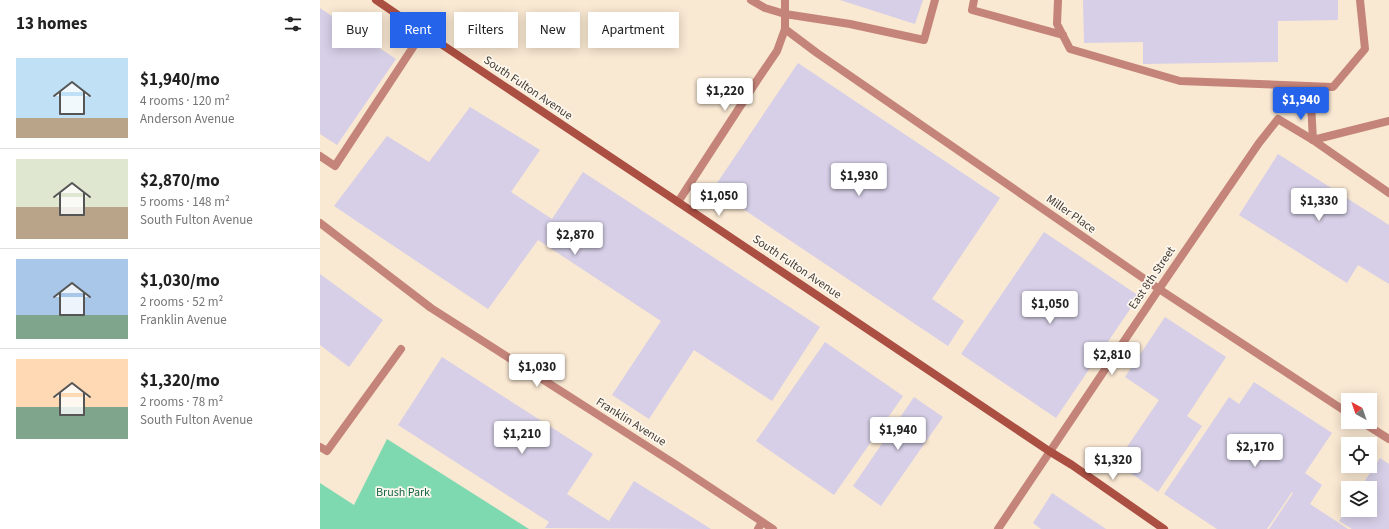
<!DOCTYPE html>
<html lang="en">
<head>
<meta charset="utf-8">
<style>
  :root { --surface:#fff; --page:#f2f2f2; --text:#222; --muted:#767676; --line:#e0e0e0; --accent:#2563eb }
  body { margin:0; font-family:"Source Sans 3",sans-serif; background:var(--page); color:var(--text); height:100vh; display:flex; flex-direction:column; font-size:15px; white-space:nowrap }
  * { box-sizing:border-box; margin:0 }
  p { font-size:13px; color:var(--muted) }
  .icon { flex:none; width:22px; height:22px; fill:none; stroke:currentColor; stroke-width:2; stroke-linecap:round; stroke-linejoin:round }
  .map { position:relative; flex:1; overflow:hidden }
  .panel { display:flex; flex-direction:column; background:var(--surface); width:320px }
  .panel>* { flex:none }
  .top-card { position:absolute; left:12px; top:12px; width:380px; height:36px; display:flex; gap:8px }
  .needle { width:26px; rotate:320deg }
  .buttons { position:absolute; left:1021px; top:393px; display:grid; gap:8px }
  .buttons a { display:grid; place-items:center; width:36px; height:36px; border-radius:0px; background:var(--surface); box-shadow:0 2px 10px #0003; font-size:20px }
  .price { position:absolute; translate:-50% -34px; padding:0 9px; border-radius:4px; background:#fff; color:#222; font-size:13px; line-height:26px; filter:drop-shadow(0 1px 2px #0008) }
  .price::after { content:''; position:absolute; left:50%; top:24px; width:12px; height:9px; margin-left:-6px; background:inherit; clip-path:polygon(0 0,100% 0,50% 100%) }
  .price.selected { background:var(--accent); color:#fff }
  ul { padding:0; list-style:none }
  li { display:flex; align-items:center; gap:12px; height:100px; padding:0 16px }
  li+li { border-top:1px solid var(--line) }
  li span { display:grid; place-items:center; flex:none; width:112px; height:80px; border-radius:0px; color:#555 }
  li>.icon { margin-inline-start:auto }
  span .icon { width:48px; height:48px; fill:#fffc; stroke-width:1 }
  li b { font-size:17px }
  h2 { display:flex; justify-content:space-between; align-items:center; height:48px; padding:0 16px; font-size:17px }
  .tag { padding:0 14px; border-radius:0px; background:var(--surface); box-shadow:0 2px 10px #0003; font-size:14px; line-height:36px }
  .tag.selected { background:var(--accent); color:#fff }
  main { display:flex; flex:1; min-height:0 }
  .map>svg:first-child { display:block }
</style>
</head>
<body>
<main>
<section class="panel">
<h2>13 homes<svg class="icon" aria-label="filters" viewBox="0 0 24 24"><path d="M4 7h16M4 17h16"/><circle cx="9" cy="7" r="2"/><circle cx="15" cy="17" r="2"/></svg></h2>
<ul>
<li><span style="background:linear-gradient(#bfe0f5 75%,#b9a48a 0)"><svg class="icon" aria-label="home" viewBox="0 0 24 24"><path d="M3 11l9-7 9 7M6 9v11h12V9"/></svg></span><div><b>$1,940/mo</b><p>4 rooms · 120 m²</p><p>Anderson Avenue</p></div></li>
<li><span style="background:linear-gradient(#dfe7d0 60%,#b9a48a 0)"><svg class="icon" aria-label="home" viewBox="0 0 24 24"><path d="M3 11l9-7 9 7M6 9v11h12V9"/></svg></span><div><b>$2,870/mo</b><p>5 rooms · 148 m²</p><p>South Fulton Avenue</p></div></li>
<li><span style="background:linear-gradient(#a9c7e8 70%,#7fa58c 0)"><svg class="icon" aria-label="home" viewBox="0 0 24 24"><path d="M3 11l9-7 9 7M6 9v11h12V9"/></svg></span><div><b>$1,030/mo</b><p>2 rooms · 52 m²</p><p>Franklin Avenue</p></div></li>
<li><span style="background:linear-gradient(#ffd9b3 60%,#7fa58c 0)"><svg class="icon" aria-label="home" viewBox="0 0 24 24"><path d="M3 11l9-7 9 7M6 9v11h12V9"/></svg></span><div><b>$1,320/mo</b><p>2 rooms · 78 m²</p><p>South Fulton Avenue</p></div></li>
</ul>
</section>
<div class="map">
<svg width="1069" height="529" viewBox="0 0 1069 529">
  <rect width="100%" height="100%" fill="#f9e8d2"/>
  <path fill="#7ed9b0" d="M67,439l142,90h-209v-46l34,22z"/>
  <path fill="#d6cfe7" d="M520,0h83l-8,24z
    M763,0h255v20l-60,1v41l-135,2v-22l-59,1z
    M0,8l76,51 -59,86 -17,-11z
    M478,63l202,135 -68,101 32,22 -16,25 -235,-157z
    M150,107l70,43 -29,42 41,27 31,-47 237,155 -48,74 -78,-51 -45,69 -37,-24 49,-74 -123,-81 -50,69 -154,-103 53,-70 42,26z
    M958,154l111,71v59l-31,-19 -11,18 -108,-68z
    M724,232l95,64 -83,122 -95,-64z
    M0,274l63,46 -34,47 -29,-22z
    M845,317l61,40 -39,59 15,10 -44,66 -42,-29 43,-63 -34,-23z
    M505,342l78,54 -69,99 -78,-54z
    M122,357l151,97 -26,40 42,27 25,-40 77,48 -166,-1 4,-6 -151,-97z
    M934,382l78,51 -27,40 17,12 -12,19 38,25h-79l24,-36 -1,-1 -25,37h-50l-53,-35 65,-97 10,7z
    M594,397l29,20 -62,89 -28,-20z
    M1060,458l9,6v65h-37l-13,-8 9,-14v3h22v-22h-10z
    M732,493l54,36h-65l-8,-6z"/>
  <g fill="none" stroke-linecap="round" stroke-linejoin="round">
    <path stroke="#c48479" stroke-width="8" d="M654,0l-2,10 91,25
      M738,0l-1,24 13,25 110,32 153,6 32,-38 -5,-49
      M465,14l65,10 74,16 11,-40
      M990,86l3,54
      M0,156l15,10 88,-134
      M0,447l7,4 74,-102
      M438,529l4,-7"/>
    <path stroke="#c48479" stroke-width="8" d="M431,0l14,8 20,6
      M465,29l32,24 342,236 189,124
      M993,140l76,-19
      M358,202l80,-123 19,-28 8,-22v-29
      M0,223l111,85 244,156 98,65
      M1042,422l27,17
      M678,529l161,-240 100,-146 19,-24 35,21 76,53"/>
    <path stroke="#aa4f42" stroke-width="8" d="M56,0l47,32 255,170 371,249 23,14 92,64"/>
  </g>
  <g text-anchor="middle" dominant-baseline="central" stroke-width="3.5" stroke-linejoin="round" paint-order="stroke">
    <g font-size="12" fill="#423b32" stroke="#fef7ee">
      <text transform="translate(208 88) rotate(34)">South Fulton Avenue</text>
      <text transform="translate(751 214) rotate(35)">Miller Place</text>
      <text transform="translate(477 267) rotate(34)">South Fulton Avenue</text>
      <text transform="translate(832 278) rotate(-56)">East 8th Street</text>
      <text transform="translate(311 422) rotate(32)">Franklin Avenue</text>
    </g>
    <g font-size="12" fill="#156648" stroke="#fef7ee">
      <text x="83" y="492">Brush Park</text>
    </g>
  </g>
</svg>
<div class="buttons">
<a><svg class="needle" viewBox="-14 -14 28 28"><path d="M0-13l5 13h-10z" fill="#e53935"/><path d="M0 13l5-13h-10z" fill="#767676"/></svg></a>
<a><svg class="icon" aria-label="locate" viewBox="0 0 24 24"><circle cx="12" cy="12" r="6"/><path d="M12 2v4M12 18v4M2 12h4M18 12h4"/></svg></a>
<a><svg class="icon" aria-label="layers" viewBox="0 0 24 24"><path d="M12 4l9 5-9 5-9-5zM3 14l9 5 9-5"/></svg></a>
</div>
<b class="price" style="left:405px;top:112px">$1,220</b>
<b class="price selected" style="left:981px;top:121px">$1,940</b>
<b class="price" style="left:539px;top:197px">$1,930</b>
<b class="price" style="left:399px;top:217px">$1,050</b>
<b class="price" style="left:999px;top:222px">$1,330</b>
<b class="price" style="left:255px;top:256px">$2,870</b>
<b class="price" style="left:730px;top:325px">$1,050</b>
<b class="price" style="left:792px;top:376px">$2,810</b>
<b class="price" style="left:217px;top:388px">$1,030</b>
<b class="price" style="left:578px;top:451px">$1,940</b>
<b class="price" style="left:202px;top:455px">$1,210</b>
<b class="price" style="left:935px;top:468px">$2,170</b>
<b class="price" style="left:793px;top:481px">$1,320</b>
<div class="top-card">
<a class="tag">Buy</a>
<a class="tag selected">Rent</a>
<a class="tag">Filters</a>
<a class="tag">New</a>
<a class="tag">Apartment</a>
</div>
</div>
</main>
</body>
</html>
